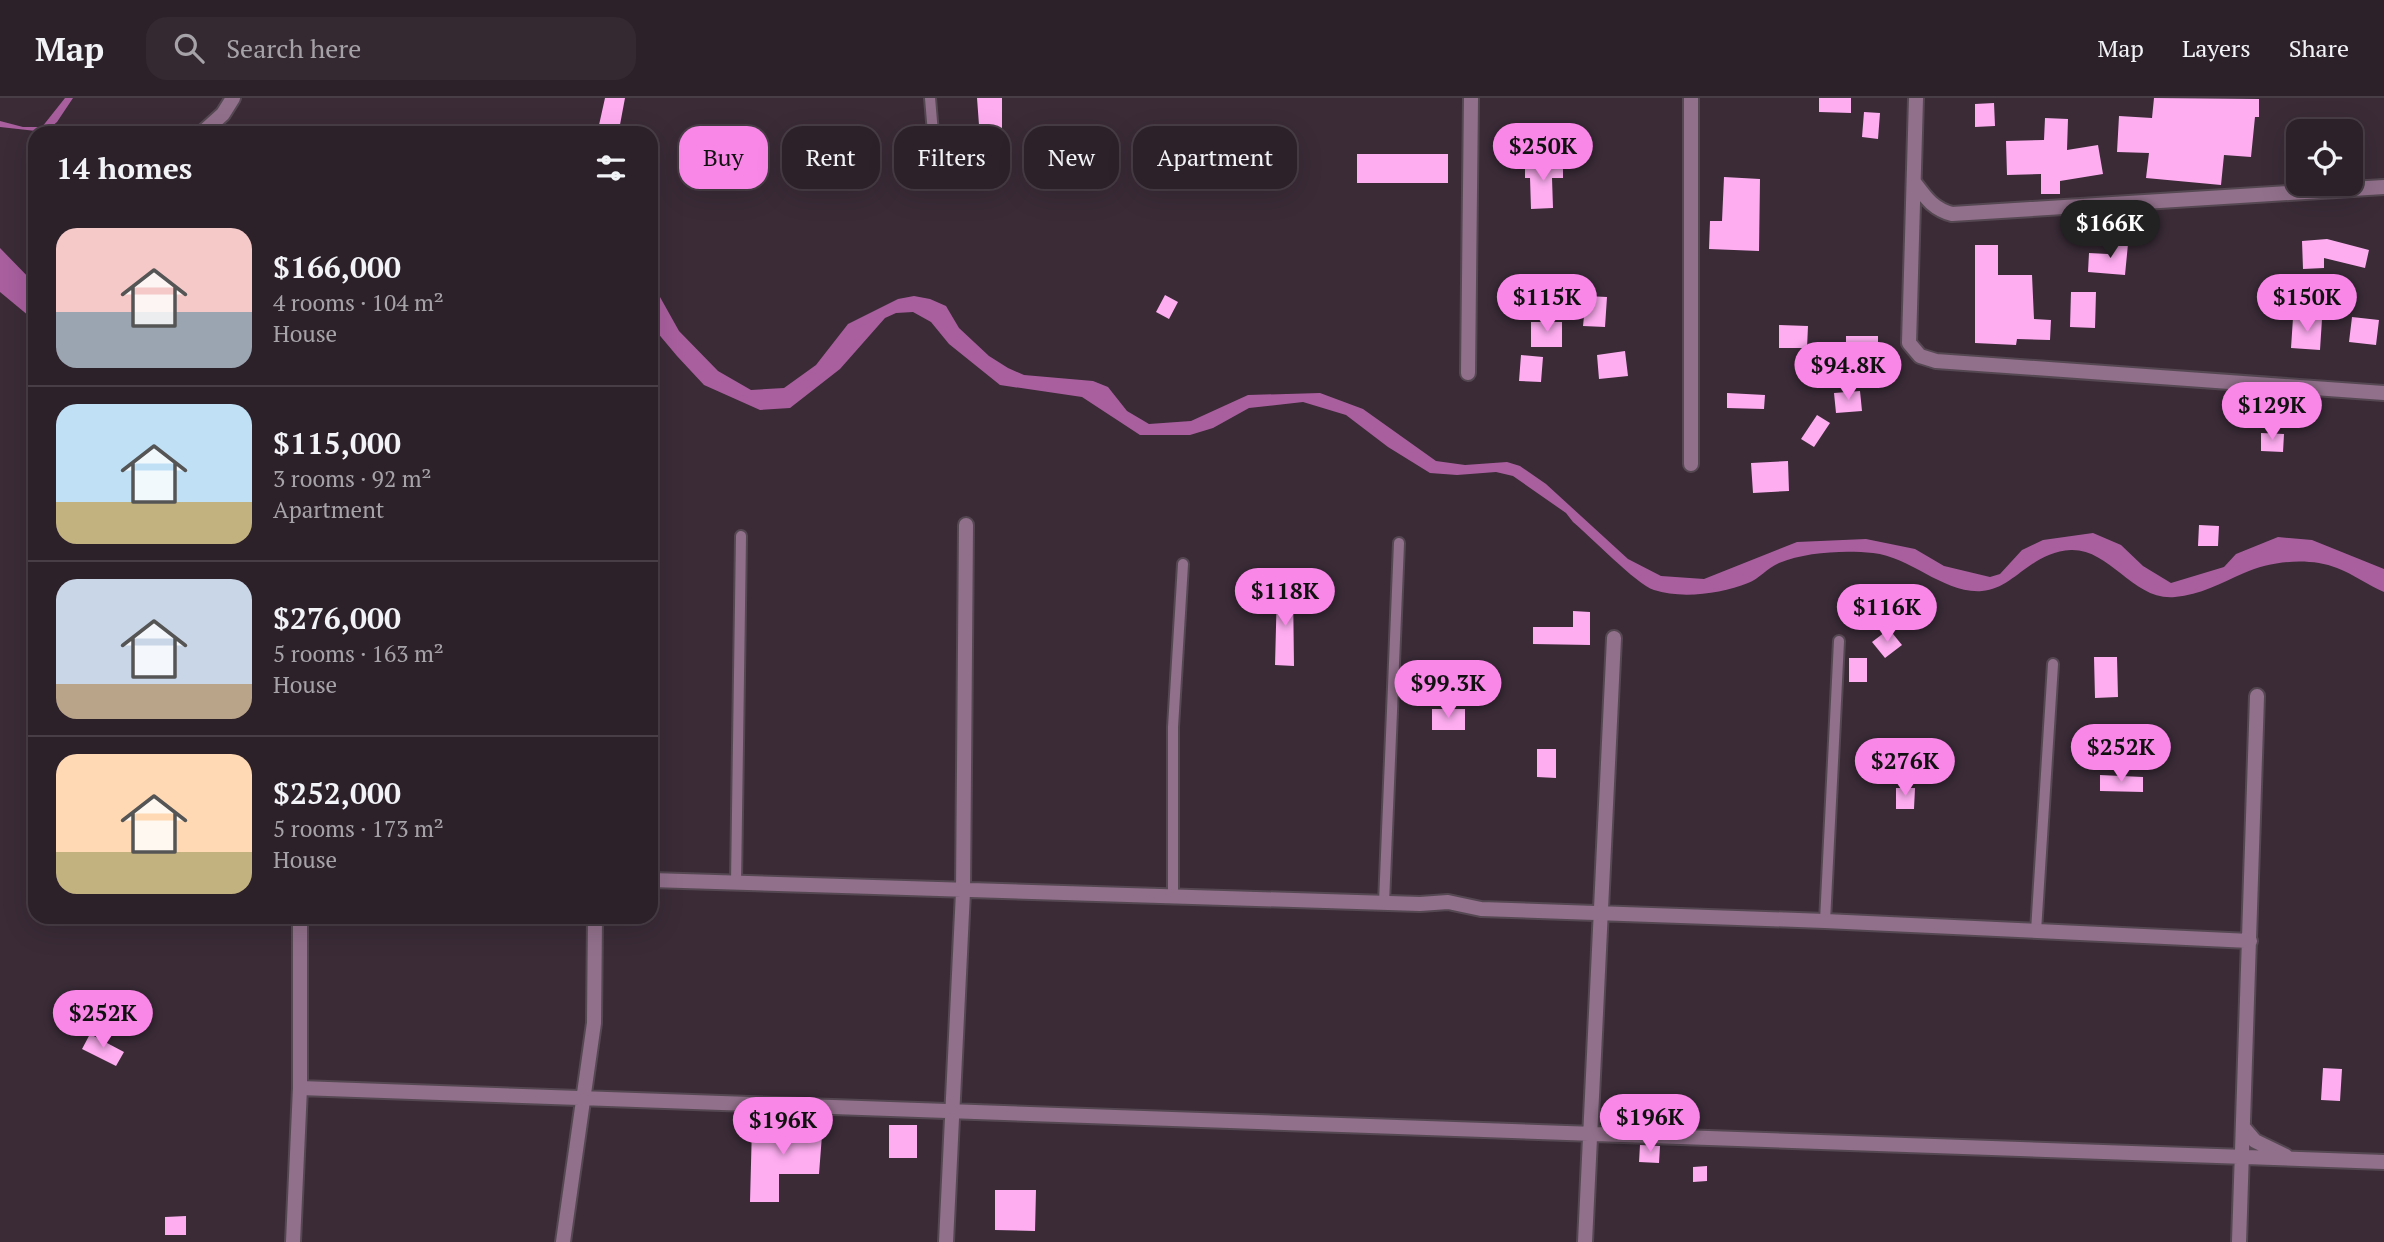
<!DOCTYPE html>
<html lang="en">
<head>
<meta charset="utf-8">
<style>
  :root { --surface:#2c2029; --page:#342831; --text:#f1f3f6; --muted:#a6a3a8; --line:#483e46; --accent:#f987e8 }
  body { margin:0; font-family:"PT Serif",serif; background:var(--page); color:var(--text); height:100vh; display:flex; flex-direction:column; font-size:26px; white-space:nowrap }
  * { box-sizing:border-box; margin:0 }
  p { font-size:23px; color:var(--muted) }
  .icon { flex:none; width:38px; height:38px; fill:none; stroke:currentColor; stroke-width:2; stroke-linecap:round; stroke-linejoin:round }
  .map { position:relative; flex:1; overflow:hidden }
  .panel { position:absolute; left:28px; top:28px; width:630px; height:798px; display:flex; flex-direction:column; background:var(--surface); border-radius:21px; box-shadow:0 7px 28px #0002,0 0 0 2px var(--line) }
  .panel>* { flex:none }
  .guide { position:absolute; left:679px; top:28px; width:665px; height:63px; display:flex; gap:14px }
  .controls { position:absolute; left:2286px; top:21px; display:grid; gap:14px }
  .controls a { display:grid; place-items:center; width:77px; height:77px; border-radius:14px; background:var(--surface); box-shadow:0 7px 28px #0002,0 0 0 2px var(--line); font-size:35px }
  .price { position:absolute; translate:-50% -60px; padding:0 16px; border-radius:24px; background:var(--accent); color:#111; font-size:23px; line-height:46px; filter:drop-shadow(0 2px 4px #0008) }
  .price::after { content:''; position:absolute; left:50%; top:42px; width:21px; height:16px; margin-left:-10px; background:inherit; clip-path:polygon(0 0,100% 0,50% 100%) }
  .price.selected { background:#222; color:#fff }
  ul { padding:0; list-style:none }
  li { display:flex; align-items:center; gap:21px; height:175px; padding:0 28px }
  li+li { border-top:2px solid var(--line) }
  li span { display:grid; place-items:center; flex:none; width:196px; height:140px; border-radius:21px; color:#555 }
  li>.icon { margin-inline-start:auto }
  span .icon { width:84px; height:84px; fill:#fffc; stroke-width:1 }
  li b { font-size:30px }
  h2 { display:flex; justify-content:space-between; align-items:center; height:84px; padding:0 28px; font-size:30px }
  .tag { padding:0 24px; border-radius:21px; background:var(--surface); box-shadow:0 7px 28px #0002,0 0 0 2px var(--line); font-size:24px; line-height:63px }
  .tag.selected { background:var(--accent); color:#111 }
  header { display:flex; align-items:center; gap:42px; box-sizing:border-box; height:98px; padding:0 35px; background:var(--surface); border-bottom:2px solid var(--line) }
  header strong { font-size:33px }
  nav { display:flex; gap:38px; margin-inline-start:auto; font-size:24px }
  .search { width:490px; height:63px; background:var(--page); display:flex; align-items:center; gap:18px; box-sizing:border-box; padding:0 24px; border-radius:21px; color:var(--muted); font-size:26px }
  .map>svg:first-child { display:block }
</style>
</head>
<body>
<header>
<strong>Map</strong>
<div class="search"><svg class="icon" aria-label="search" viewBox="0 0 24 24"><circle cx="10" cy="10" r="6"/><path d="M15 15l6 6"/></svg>Search here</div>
<nav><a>Map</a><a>Layers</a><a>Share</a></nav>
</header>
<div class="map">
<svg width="2384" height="1144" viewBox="0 0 2384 1144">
  <rect width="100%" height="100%" fill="#3a2b37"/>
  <path fill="#a95f9e" d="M65,0h8l-16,24 -12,10 -45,-5v-6l23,6h19z
    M0,150l35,36v37l-35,-29z
    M651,192l9,7 19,34 39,40 33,19 33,-2 32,-23 32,-41 50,-25 16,-3 16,3 16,7 13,22 30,28 19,12 16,7 69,6 15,6 19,24 22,13 42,-3 57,-26 72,-2 43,16 73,52 29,4 42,-3 13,4 26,18 82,75 33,17 43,3 93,-37 69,-3 49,10 29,17 46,11 10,-3 22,-24 21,-10 50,-7 28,12 22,21 28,17 53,-16 12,-13 42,-17 34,3 72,29v23c-16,-7 -31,-18 -47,-24 -28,-11 -66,-7 -93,5 -23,10 -44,22 -69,24 -42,4 -64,-48 -104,-47 -41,2 -57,39 -89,41 -38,3 -71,-34 -109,-38 -29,-3 -67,-1 -94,10 -12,5 -20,16 -31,20 -27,11 -67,16 -94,7 -18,-6 -64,-54 -81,-68l-7,-9 -53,-37 -17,-4 -39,3 -27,-2 -42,-26 -42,-32 -43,-13 -54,6 -36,20 -23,7h-50l-58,-38 -82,-12 -51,-41 -18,-22 -18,-10 -17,1 -11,5 -45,51 -50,39 -30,2 -56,-25 -27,-29 -26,-31z"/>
  <path fill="#feadf1" d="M605,0h20l-6,32 -20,-5z
    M977,0h25v37h4v22h-5l-3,27 -21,-2 2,-24h-10v-16h-19v-16l29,-1z
    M1819,0h32v15l-32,-1z
    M2154,0l105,1v18h-4l-4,40 -27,-2 -3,30 -75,-7 3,-25 -32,-1 2,-36 33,2z
    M1994,5l1,23 -20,1v-23z
    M1864,14l16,1 -2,26 -16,-2z
    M2045,20l23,1 -1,31 31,-5 5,29 -43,7v13h-19v-20l-34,1 -1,-34 38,-1z
    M1357,56h91v29h-91z
    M1525,65h38v15h-11l1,30 -22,1 -1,-31h-5z
    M1724,79l36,2 -1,72 -50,-2 1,-28h12z
    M2327,141l42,11 -4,18 -41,-10v10l-21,1 -1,-28z
    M2109,144l19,2 -3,31 -37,-3 1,-19 19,1z
    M1975,147h23v30h34l2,44 17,1 -1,20 -33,-1 -1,6 -41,-2z
    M2071,194h25l-1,36 -25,-1z
    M1165,197l13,7 -9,17 -13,-7z
    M1586,198l21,1 -2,30 -22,-1z
    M2352,219l27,3 -3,25 -27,-3z
    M2293,220l29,1 -2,31 -29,-2z
    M1531,224h31v25h-31z
    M1779,227l29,1 -1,22h-28z
    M1846,238h32v15h-32z
    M1625,253l3,25 -29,3 -2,-24z
    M1521,257l22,2 -2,25 -22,-1z
    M1860,293l2,20 -26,2 -2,-20z
    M1727,295l38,2 -1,14 -37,-1z
    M1817,317l13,8 -16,24 -13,-8z
    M2261,335l23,1 -1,18 -22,-1z
    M1788,363l1,30 -36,2 -2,-30z
    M2199,427l20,1 -1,20h-20z
    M1277,491h16l1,77 -19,-1z
    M1573,513l17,1v33l-57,-1v-17h40z
    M1889,531l13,16 -17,13 -13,-16z
    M2094,559h23l1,40 -23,1z
    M1849,560h18v24h-18z
    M1432,611h33v21h-33z
    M1537,651h19v29l-19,-1z
    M2100,677l43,2v15l-43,-1z
    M1896,690h19l-1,21h-18z
    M90,936l34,18 -8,14 -34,-17z
    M2323,970l19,1 -2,32 -19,-1z
    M803,1023l20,1 -4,52h-40v28h-29l2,-76h51z
    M889,1027h28v33h-28z
    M1640,1047l20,1 -1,17 -20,-1z
    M1707,1068v15l-14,1v-15z
    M995,1092h41l-1,41 -40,-1z
    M186,1118v19h-21v-18z"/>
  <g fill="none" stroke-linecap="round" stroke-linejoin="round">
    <g stroke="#564853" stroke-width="14">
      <path id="service" d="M930,0l4,47
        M736,785l5,-347
        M1173,800v-171l10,-163
        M1384,805l15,-360
        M1825,823l14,-280
        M2036,833l17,-267"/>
    </g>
    <g stroke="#564853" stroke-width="18">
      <path id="minor" d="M1916,0l-7,245 11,13 16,5 448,32
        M202,35l21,-19 10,-16
        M1914,84c12,16 19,27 38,32l432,-27
        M1468,275l3,-275
        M1691,366v-366
        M651,782l769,24 28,-2 33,7 344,12 425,20
        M300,990l2084,74
        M2243,1029l12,14 31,15
        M293,1144l7,-154v-171
        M563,1144l31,-219 1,-106
        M946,1144l17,-350 3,-367
        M1585,1144l29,-604
        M2239,1144l18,-546"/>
    </g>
    <use href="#service" stroke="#91708b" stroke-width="10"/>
    <use href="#minor" stroke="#91708b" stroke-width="14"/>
  </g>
</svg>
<div class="controls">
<a><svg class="icon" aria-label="locate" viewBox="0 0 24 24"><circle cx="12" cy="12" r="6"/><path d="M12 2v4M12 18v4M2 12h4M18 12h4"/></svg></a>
</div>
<b class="price" style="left:1543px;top:85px">$250K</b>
<b class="price selected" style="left:2110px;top:162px">$166K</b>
<b class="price" style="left:1547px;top:236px">$115K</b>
<b class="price" style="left:2307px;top:236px">$150K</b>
<b class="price" style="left:1848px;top:304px">$94.8K</b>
<b class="price" style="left:2272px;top:344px">$129K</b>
<b class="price" style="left:1285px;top:530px">$118K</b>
<b class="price" style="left:1887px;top:546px">$116K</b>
<b class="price" style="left:1448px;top:622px">$99.3K</b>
<b class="price" style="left:2121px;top:686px">$252K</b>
<b class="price" style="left:1905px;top:700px">$276K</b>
<b class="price" style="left:103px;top:952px">$252K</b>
<b class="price" style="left:1650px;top:1056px">$196K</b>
<b class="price" style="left:783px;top:1059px">$196K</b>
<div class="guide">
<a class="tag selected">Buy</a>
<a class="tag">Rent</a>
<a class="tag">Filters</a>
<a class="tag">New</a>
<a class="tag">Apartment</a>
</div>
<section class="panel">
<h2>14 homes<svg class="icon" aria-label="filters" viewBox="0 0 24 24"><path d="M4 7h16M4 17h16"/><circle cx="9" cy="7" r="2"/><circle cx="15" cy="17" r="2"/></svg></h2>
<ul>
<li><span style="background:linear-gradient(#f6c9c9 60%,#9aa5b1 0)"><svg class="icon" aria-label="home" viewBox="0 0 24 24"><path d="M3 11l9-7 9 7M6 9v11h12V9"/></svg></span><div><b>$166,000</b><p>4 rooms · 104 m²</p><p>House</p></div></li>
<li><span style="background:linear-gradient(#bfe0f5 70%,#c2b280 0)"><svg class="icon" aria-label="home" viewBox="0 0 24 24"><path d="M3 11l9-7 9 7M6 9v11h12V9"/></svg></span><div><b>$115,000</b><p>3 rooms · 92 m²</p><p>Apartment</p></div></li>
<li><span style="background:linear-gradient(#c9d6e8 75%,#b9a48a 0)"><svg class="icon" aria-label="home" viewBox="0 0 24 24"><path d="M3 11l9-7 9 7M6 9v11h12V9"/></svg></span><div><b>$276,000</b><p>5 rooms · 163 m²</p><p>House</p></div></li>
<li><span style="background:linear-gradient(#ffd9b3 70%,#c2b280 0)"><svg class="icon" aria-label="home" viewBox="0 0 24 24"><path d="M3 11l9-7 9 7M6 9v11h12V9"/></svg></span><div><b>$252,000</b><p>5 rooms · 173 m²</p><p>House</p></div></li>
</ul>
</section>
</div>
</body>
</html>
